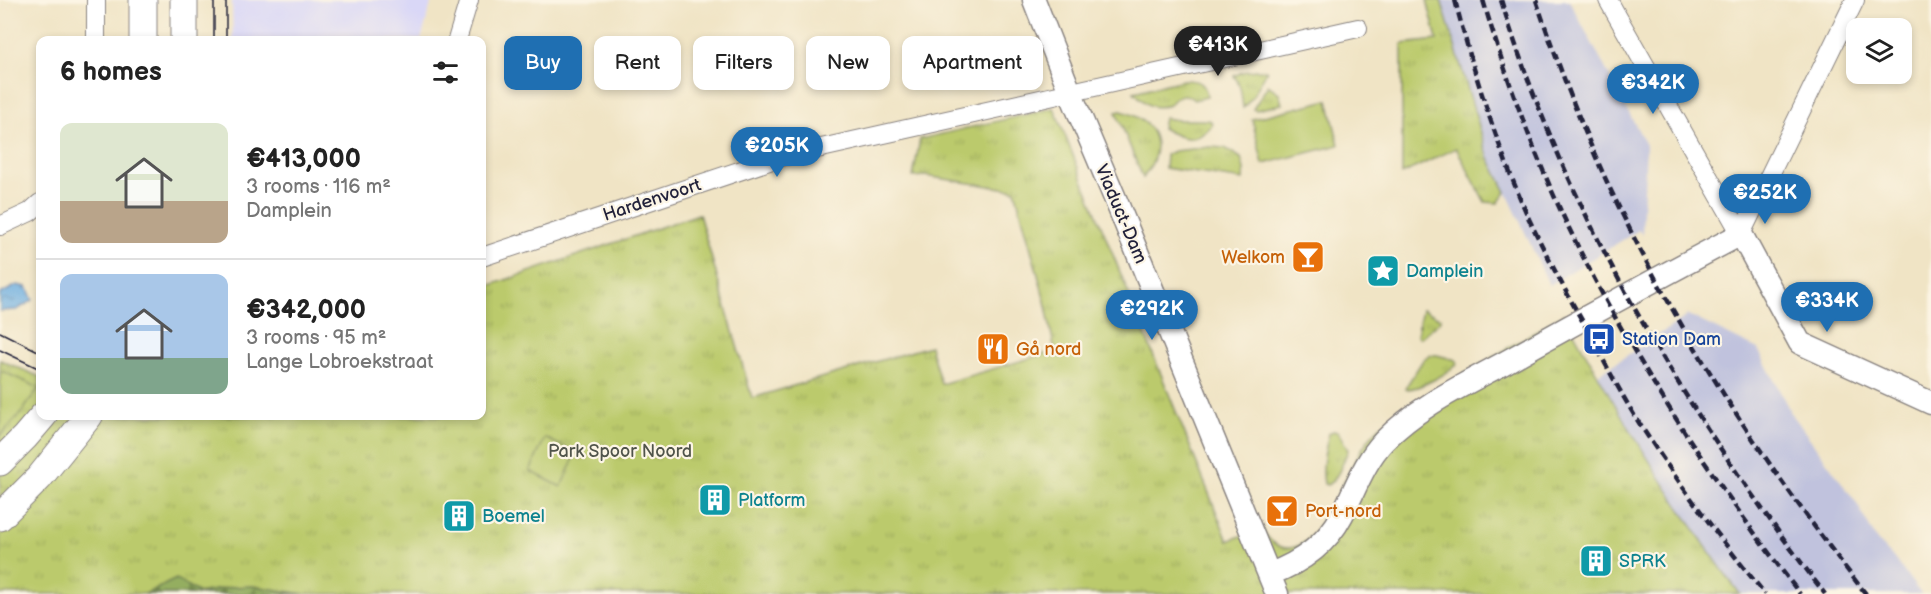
<!DOCTYPE html>
<html lang="en">
<head>
<meta charset="utf-8">
<style>
  :root { --surface:#fff; --page:#f6f6f6; --text:#222; --muted:#767676; --line:#e0e0e0; --accent:#1f6fb2 }
  body { margin:0; font-family:"Balsamiq Sans",sans-serif; background:var(--page); color:var(--text); height:100vh; display:flex; flex-direction:column; font-size:22px; white-space:nowrap }
  * { box-sizing:border-box; margin:0 }
  p { font-size:20px; color:var(--muted) }
  .icon { flex:none; width:33px; height:33px; fill:none; stroke:currentColor; stroke-width:2; stroke-linecap:round; stroke-linejoin:round }
  .map { position:relative; flex:1; overflow:hidden }
  .sheet { position:absolute; left:36px; top:36px; width:450px; height:384px; display:flex; flex-direction:column; background:var(--surface); border-radius:12px; box-shadow:0 3px 9px #0003 }
  .sheet>* { flex:none }
  .hud { position:absolute; left:504px; top:36px; width:570px; height:54px; display:flex; gap:12px }
  .fabs { position:absolute; left:1846px; top:18px; display:grid; gap:12px }
  .fabs a { display:grid; place-items:center; width:66px; height:66px; border-radius:12px; background:var(--surface); box-shadow:0 3px 9px #0003; font-size:30px }
  .price { position:absolute; translate:-50% -51px; padding:0 14px; border-radius:21px; background:var(--accent); color:#fff; font-size:20px; line-height:39px; filter:drop-shadow(0 2px 3px #0008) }
  .price::after { content:''; position:absolute; left:50%; top:36px; width:18px; height:14px; margin-left:-9px; background:inherit; clip-path:polygon(0 0,100% 0,50% 100%) }
  .price.selected { background:#222; color:#fff }
  ul { padding:0; list-style:none }
  li { display:flex; align-items:center; gap:18px; height:150px; padding:0 24px }
  li+li { border-top:2px solid var(--line) }
  li span { display:grid; place-items:center; flex:none; width:168px; height:120px; border-radius:12px; color:#555 }
  li>.icon { margin-inline-start:auto }
  span .icon { width:72px; height:72px; fill:#fffc; stroke-width:1 }
  li b { font-size:26px }
  h2 { display:flex; justify-content:space-between; align-items:center; height:72px; padding:0 24px; font-size:26px }
  .tag { padding:0 21px; border-radius:12px; background:var(--surface); box-shadow:0 3px 9px #0003; font-size:21px; line-height:54px }
  .tag.selected { background:var(--accent); color:#fff }
  .map>svg:first-child { display:block }
</style>
</head>
<body>
<div class="map">
<svg width="1931" height="594" viewBox="0 0 1931 594">
  <defs>
    <pattern id="grass-tufts" width="24" height="20" patternUnits="userSpaceOnUse" patternTransform="scale(1.5)"><rect width="24" height="20" fill="#bbca6c"/><path d="M3 7l-1-3M5 7V3M7 7l1-3M15 17l-1-3M17 17v-4M19 17l1-3" fill="none" stroke="#a0ad5e"/></pattern>
    <pattern id="forest-firs" width="22" height="20" patternUnits="userSpaceOnUse" patternTransform="scale(1.5)"><rect width="22" height="20" fill="#94ae60"/><path d="M5 1l3.5 6h-7zM16 11l3.5 6h-7z" fill="#788d50"/></pattern>
    <pattern id="water-ripples" width="26" height="14" patternUnits="userSpaceOnUse" patternTransform="scale(1.5)"><rect width="26" height="14" fill="#6cade0"/><path d="M2 4q2-2 4 0t4 0M15 11q2-2 4 0t4 0" fill="none" stroke="#588cb7"/></pattern>
  </defs>
  <rect width="100%" height="100%" fill="#fcf5e5"/>
  <filter id="ink" filterUnits="userSpaceOnUse"><feTurbulence type="fractalNoise" baseFrequency=".0167" numOctaves="2"/><feDisplacementMap in="SourceGraphic" scale="12" xChannelSelector="R" yChannelSelector="G"/><feConvolveMatrix kernelMatrix="1 2 1 2 8 2 1 2 1" color-interpolation-filters="sRGB"/></filter>
  <filter id="wash" filterUnits="userSpaceOnUse"><feTurbulence type="fractalNoise" baseFrequency=".008" numOctaves="4" result="noise"/><feDisplacementMap in="SourceGraphic" scale="24" xChannelSelector="R" yChannelSelector="G"/><feGaussianBlur stdDeviation="1.35" result="paint"/><feColorMatrix in="noise" values="0 0 0 0 0 0 0 0 0 0 0 0 0 0 0 0 0 1.4 0 .05"/><feComposite in="paint" operator="in"/></filter>
  <g filter="url(#wash)">
    <rect width="100%" height="100%" fill="#f0e4c5"/>
    <path fill="#d9d7f7" d="M232,0h200l-11,40h-188z"/>
    <path fill="#c0c2dd" d="M1427,0h142l77,145 -4,90 -3,-5 -90,55 -42,-92 -9,10 -13,-1 -48,-161z
      M1686,314l72,35 33,64 65,89 21,39 15,15 29,38h-181l-44,-59 -72,-112 -27,-48 89,-58z"/>
    <path fill="url(#grass-tufts)" stroke="#6e7654" stroke-width="1.5" d="M1427,0h14l47,156 18,36 -8,11 -13,-1 -29,-54 -54,26v-130l35,-4z
      M1256,70l11,1 -16,28 -8,9c-2,-12 -1,-23 -9,-32l8,-4z
      M1183,80c13,0 23,1 24,17l-13,3c-10,-9 -17,-5 -24,5 -18,5 -24,0 -36,-13z
      M1268,85l11,8 3,11 -26,6 -3,-1z
      M1054,108l174,433 34,-13c8,16 22,26 40,16 26,-16 47,-84 72,-111 20,-21 48,-34 72,-48 40,-24 79,-47 118,-71 53,98 110,191 176,280h-1740v-234l40,17v39h442v-128l217,-74 53,184 178,-52 11,38 114,-33 -10,-50 -30,-111 -90,-14 -12,1 7,-38z
      M1121,111c37,10 45,37 22,67l-27,-66z
      M1164,118l14,2h28l5,1 1,4c-16,20 -31,14 -50,3z
      M1210,147l15,1 16,10 3,11 -1,11 -78,-12 1,-13 8,-4z
      M1422,309l18,9v3l-20,17 -3,-3z
      M1429,355h8l19,5 2,3c-9,10 -38,26 -52,26l1,-4 16,-25z
      M1333,431l5,1 10,18c-5,12 -9,28 -21,35l-3,-1c-3,-17 1,-34 5,-51z"/>
    <path fill="url(#forest-firs)" stroke="#5b684e" stroke-width="1.5" d="M176,579l23,14 32,-6 22,-1 51,8h-159z"/>
    <path fill="#bbca6c" stroke="#6e7654" stroke-width="1.5" d="M1328,100l11,45 -76,19 -11,-45z
      M0,372h4l35,16 -17,24 -22,24z
      M545,438l31,15 -15,34 -31,-16z"/>
    <path fill="url(#water-ripples)" stroke="#47688e" stroke-width="1.5" d="M17,285l10,2 6,13 -16,10 -17,1v-17z"/>
  </g>
  <g filter="url(#ink)">
    <g fill="none" stroke-linecap="round" stroke-linejoin="round">
      <g stroke="#898380" stroke-width="20">
        <path id="minor" d="M96,0v40
          M1608,0l133,234
          M457,40l12,-40
          M0,226l30,-14 10,-9
          M1741,234l114,-234
          M482,257l299,-100 577,-129"/>
      </g>
      <g stroke="#898380" stroke-width="25">
        <path id="tertiary" d="M1034,0l36,92 47,111 160,391
          M1270,574c30,-11 57,-30 72,-59 13,-25 22,-53 42,-74 34,-35 80,-56 122,-79 77,-44 156,-86 235,-128l59,109 131,60"/>
      </g>
      <g stroke="#898380" stroke-width="29">
        <path id="secondary" d="M143,40v-40
          M184,40v-40
          M0,462l25,-25 18,-21
          M0,517l39,-39 50,-62"/>
      </g>
      <use href="#minor" stroke="#fff" stroke-width="18"/>
      <use href="#tertiary" stroke="#fff" stroke-width="22"/>
      <use href="#secondary" stroke="#fff" stroke-width="27"/>
      <path stroke="#22223b" stroke-width="1.5" d="M214,0v40
        M226,0v40
        M0,332l40,20
        M0,350l40,19"/>
      <path stroke="#22223b" stroke-width="4.5" stroke-dasharray="9 4.5" stroke-linecap="butt" d="M1455,0c19,75 43,148 74,219 18,38 38,75 59,112 17,32 34,65 53,95 38,58 80,114 124,168
        M1483,0c21,71 46,141 77,209 63,137 148,265 240,385
        M1501,0c69,222 184,411 324,594
        M1536,0c21,62 44,123 71,182 68,147 159,285 259,412"/>
    </g>
  </g>
  <defs>
    <g id="bar-square" transform="scale(1.725)"><rect x="-9" y="-9" width="18" height="18" rx="4" fill="#e8710a" stroke="#fcf5e5"/><path d="M-6-5H6L.8 .8V4.5H3.5V6h-7V4.5H-.8V.8Z" fill="#fff"/></g>
    <g id="sight-square" transform="scale(1.725)"><rect x="-9" y="-9" width="18" height="18" rx="4" fill="#0f9aa8" stroke="#fcf5e5"/><path d="M0-6L1.8-2.2L6-1.7L2.9 1.2L3.7 5.4L0 3.3L-3.7 5.4L-2.9 1.2L-6-1.7L-1.8-2.2Z" fill="#fff"/></g>
    <g id="bus-square" transform="scale(1.725)"><rect x="-9" y="-9" width="18" height="18" rx="4" fill="#1a4fb4" stroke="#fcf5e5"/><path d="M-5-6H5V4H4V6H2V4H-2V6H-4V4H-5ZM-3.5-4V0h7V-4ZM-3.5 1.2v1.5H-2V1.2ZM2 1.2v1.5H3.5V1.2Z" fill="#fff"/></g>
    <g id="restaurant-square" transform="scale(1.725)"><rect x="-9" y="-9" width="18" height="18" rx="4" fill="#e8710a" stroke="#fcf5e5"/><path d="M-5-6h1v4h1v-4h1v4h1v-4h1v5L-1.5 .5V6h-2V.5L-5-1ZM5-6V6H3V1.5H1.5Q1.5-4 5-6Z" fill="#fff"/></g>
    <g id="building-square" transform="scale(1.725)"><rect x="-9" y="-9" width="18" height="18" rx="4" fill="#0f9aa8" stroke="#fcf5e5"/><path d="M-4-6H4V6H1V3H-1V6H-4ZM-2.5-4.3h1.7v1.8h-1.7ZM.8-4.3h1.7v1.8H.8ZM-2.5-1h1.7V.8h-1.7ZM.8-1h1.7V.8H.8Z" fill="#fff"/></g>
  </defs>
  <g fill-rule="evenodd">
    <use href="#bar-square" x="1308" y="257"/>
    <use href="#sight-square" x="1383" y="271"/>
    <use href="#bus-square" x="1599" y="339"/>
    <use href="#restaurant-square" x="993" y="349"/>
    <use href="#building-square" x="715" y="500"/>
    <use href="#bar-square" x="1282" y="511"/>
    <use href="#building-square" x="459" y="516"/>
    <use href="#building-square" x="1596" y="561"/>
  </g>
  <g text-anchor="middle" dominant-baseline="central" stroke-width="4.5" stroke-linejoin="round" paint-order="stroke">
    <g font-size="18" fill="#22223b" stroke="#fcf5e5">
      <text transform="translate(652 200) rotate(-18)">Hardenvoort</text>
      <text transform="translate(1121 214) rotate(67)">Viaduct-Dam</text>
    </g>
    <g font-size="18" fill="#c56008" stroke="#fcf5e5" text-anchor="start">
      <text x="1285" y="257" text-anchor="end">Welkom</text>
      <text x="1016" y="349">Gå nord</text>
      <text x="1305" y="511">Port-nord</text>
    </g>
    <g font-size="18" fill="#0d838f" stroke="#fcf5e5" text-anchor="start">
      <text x="1406" y="271">Damplein</text>
      <text x="738" y="500">Platform</text>
      <text x="482" y="516">Boemel</text>
      <text x="1619" y="561">SPRK</text>
    </g>
    <g font-size="18" fill="#164399" stroke="#fcf5e5" text-anchor="start">
      <text x="1622" y="339">Station Dam</text>
    </g>
    <g font-size="18" fill="#50544a" stroke="#fcf5e5">
      <text x="620" y="451">Park Spoor Noord</text>
    </g>
  </g>
</svg>
<div class="fabs">
<a><svg class="icon" aria-label="layers" viewBox="0 0 24 24"><path d="M12 4l9 5-9 5-9-5zM3 14l9 5 9-5"/></svg></a>
</div>
<b class="price selected" style="left:1218px;top:77px">€413K</b>
<b class="price" style="left:1653px;top:115px">€342K</b>
<b class="price" style="left:777px;top:178px">€205K</b>
<b class="price" style="left:1765px;top:225px">€252K</b>
<b class="price" style="left:1827px;top:333px">€334K</b>
<b class="price" style="left:1152px;top:341px">€292K</b>
<div class="hud">
<a class="tag selected">Buy</a>
<a class="tag">Rent</a>
<a class="tag">Filters</a>
<a class="tag">New</a>
<a class="tag">Apartment</a>
</div>
<section class="sheet">
<h2>6 homes<svg class="icon" aria-label="filters" viewBox="0 0 24 24"><path d="M4 7h16M4 17h16"/><circle cx="9" cy="7" r="2"/><circle cx="15" cy="17" r="2"/></svg></h2>
<ul>
<li><span style="background:linear-gradient(#dfe7d0 65%,#b9a48a 0)"><svg class="icon" aria-label="home" viewBox="0 0 24 24"><path d="M3 11l9-7 9 7M6 9v11h12V9"/></svg></span><div><b>€413,000</b><p>3 rooms · 116 m²</p><p>Damplein</p></div></li>
<li><span style="background:linear-gradient(#a9c7e8 70%,#7fa58c 0)"><svg class="icon" aria-label="home" viewBox="0 0 24 24"><path d="M3 11l9-7 9 7M6 9v11h12V9"/></svg></span><div><b>€342,000</b><p>3 rooms · 95 m²</p><p>Lange Lobroekstraat</p></div></li>
</ul>
</section>
</div>
</body>
</html>
